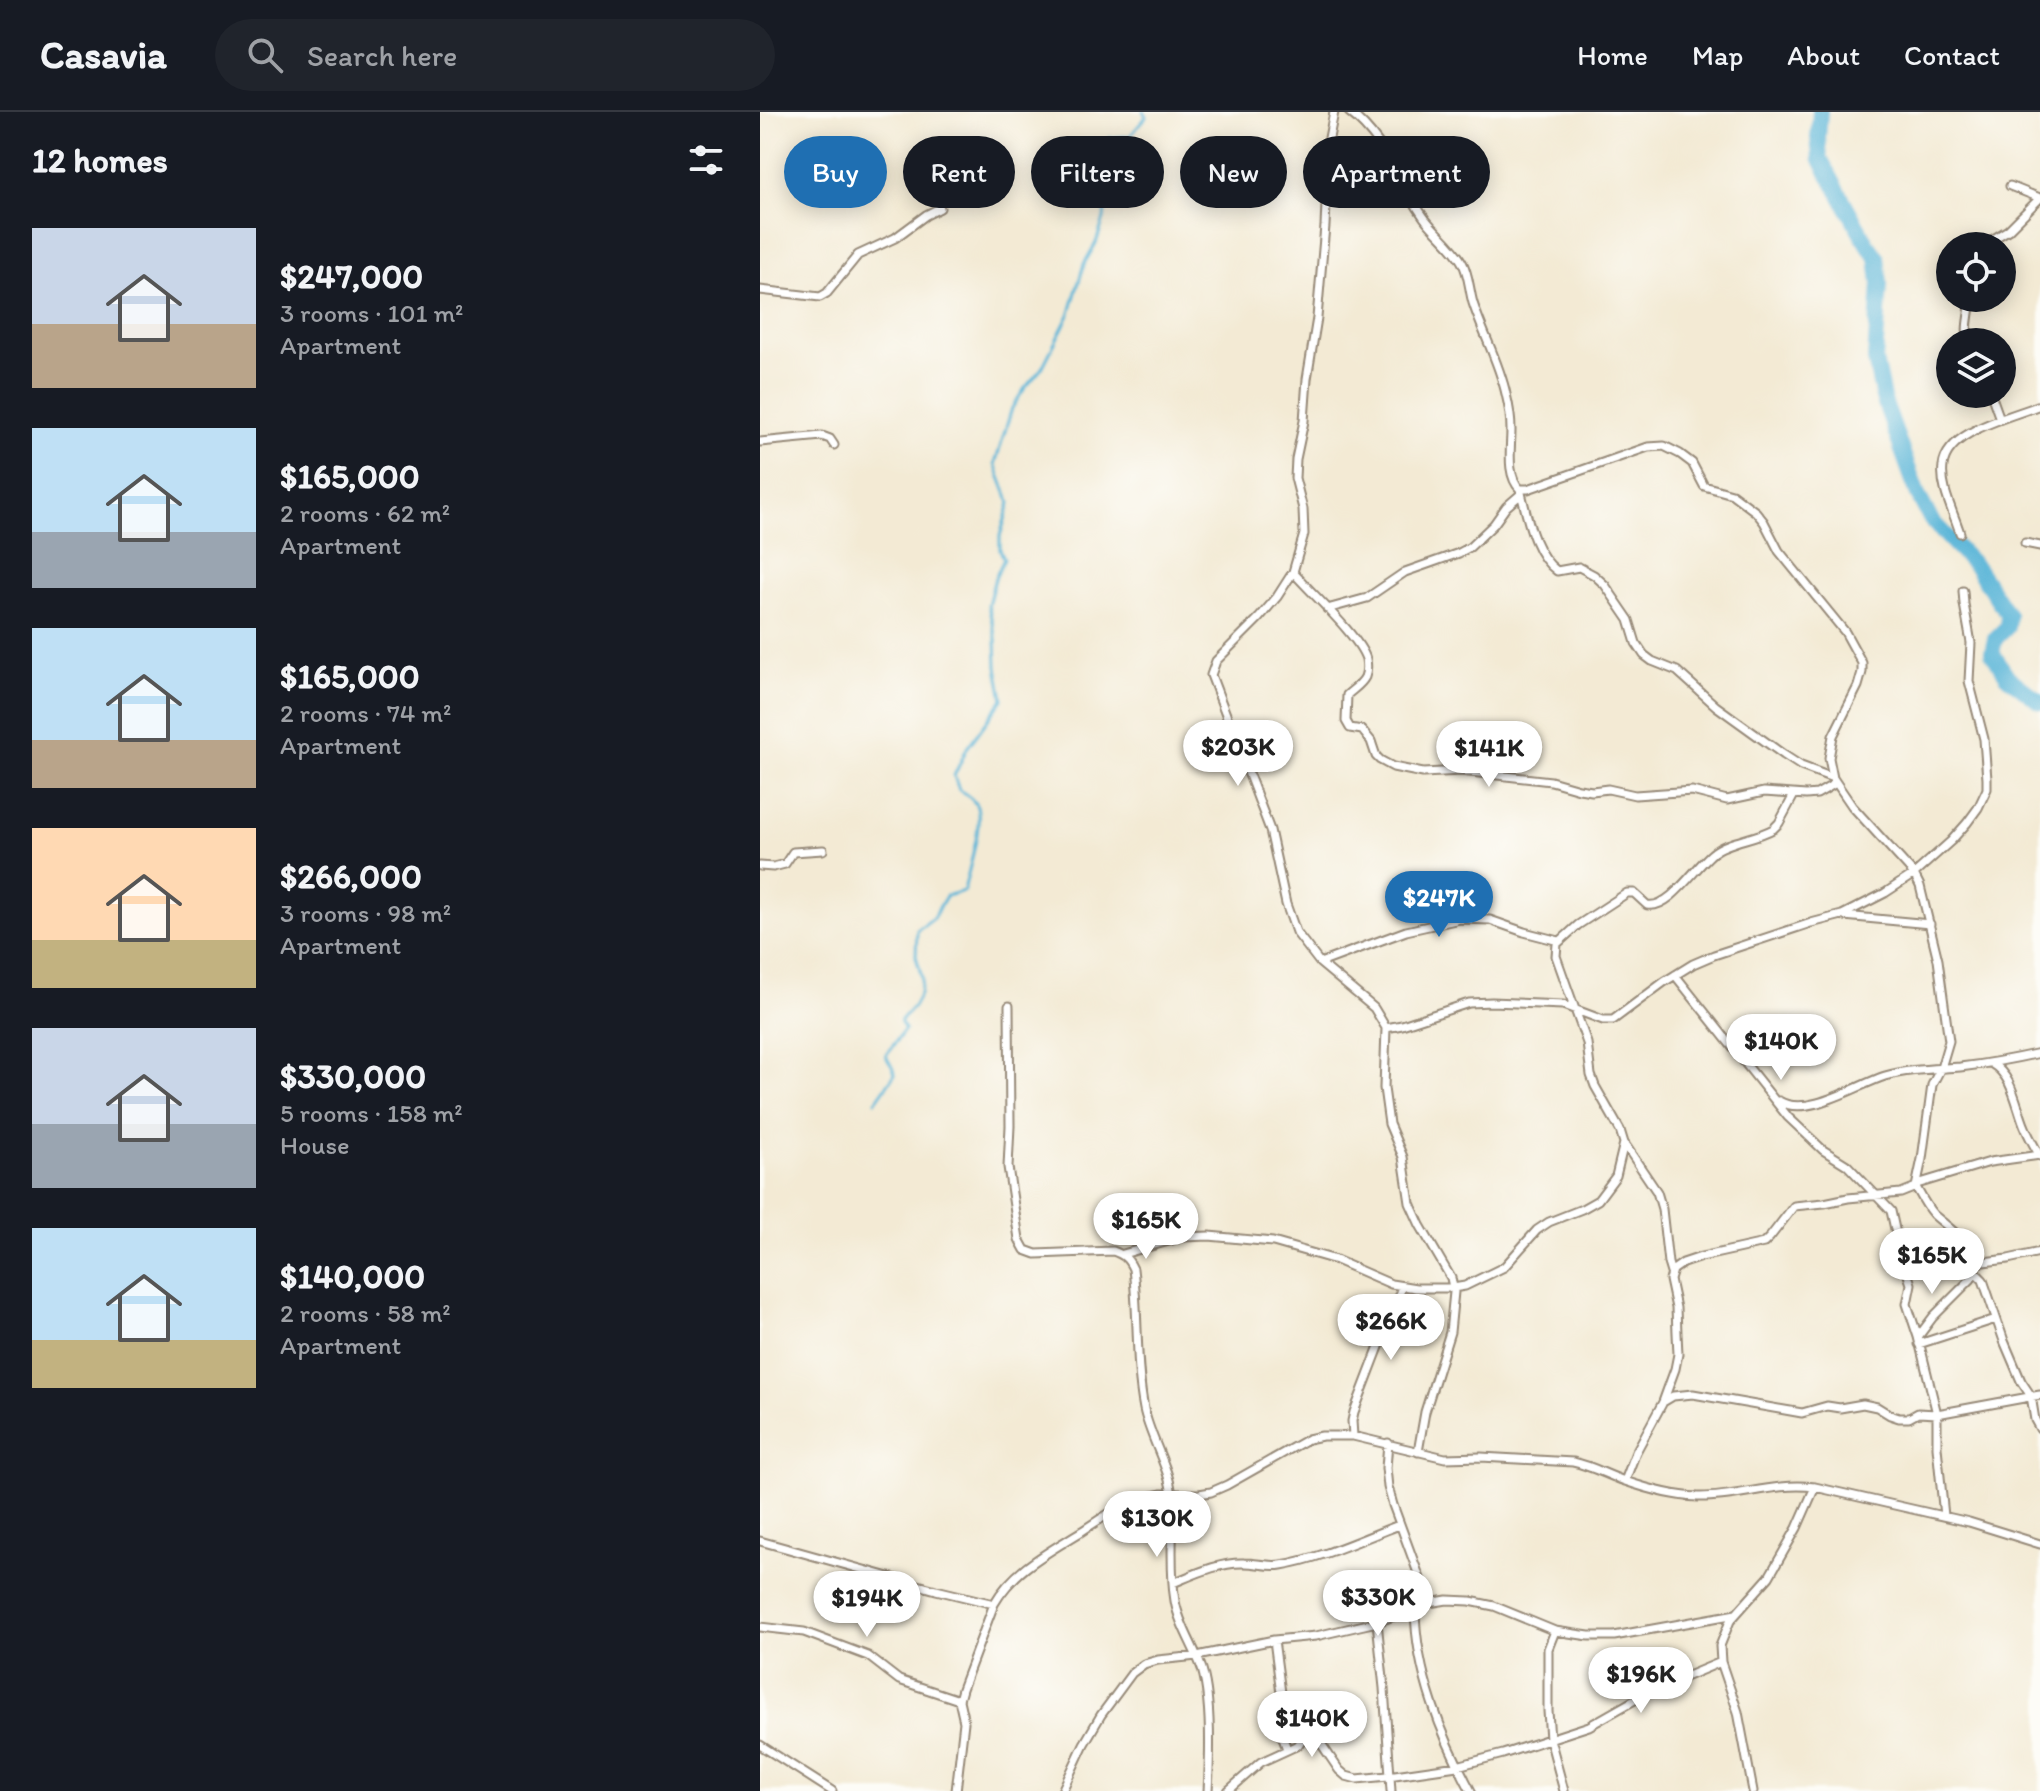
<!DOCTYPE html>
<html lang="en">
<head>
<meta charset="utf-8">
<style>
  :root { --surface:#171b24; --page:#20242c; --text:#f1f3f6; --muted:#9ea1a6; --line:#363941; --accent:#1f6fb2 }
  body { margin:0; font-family:Itim,sans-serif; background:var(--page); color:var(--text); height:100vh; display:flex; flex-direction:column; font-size:30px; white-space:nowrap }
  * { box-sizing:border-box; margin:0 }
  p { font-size:26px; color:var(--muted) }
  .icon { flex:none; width:44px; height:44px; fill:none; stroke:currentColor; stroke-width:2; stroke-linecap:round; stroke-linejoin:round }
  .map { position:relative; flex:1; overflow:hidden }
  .details { display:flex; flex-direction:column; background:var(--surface); width:760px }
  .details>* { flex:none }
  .banner { position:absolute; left:24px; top:24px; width:760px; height:72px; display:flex; gap:16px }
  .controls { position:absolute; left:1176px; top:120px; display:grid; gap:16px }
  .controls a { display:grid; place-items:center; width:80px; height:80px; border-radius:50%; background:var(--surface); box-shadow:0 4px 20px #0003; font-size:40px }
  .price { position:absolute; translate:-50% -68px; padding:0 18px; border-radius:28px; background:#fff; color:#222; font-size:26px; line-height:52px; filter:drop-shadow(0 2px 4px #0008) }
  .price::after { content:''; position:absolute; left:50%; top:48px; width:24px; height:18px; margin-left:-12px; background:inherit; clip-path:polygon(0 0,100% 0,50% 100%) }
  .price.on { background:var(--accent); color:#fff }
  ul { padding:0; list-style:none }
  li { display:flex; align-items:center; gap:24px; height:200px; padding:0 32px }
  li span { display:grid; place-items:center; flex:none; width:224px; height:160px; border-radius:0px; color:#555 }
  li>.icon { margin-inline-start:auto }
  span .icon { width:96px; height:96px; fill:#fffc; stroke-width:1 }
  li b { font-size:34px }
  h2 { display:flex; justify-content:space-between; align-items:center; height:96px; padding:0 32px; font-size:34px }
  .chip { padding:0 28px; border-radius:36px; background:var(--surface); box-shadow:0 4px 20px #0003; font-size:28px; line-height:72px }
  .chip.on { background:var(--accent); color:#fff }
  header { display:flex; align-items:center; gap:48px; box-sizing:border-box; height:112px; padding:0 40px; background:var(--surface); border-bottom:2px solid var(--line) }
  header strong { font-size:38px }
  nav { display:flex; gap:44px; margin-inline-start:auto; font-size:28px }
  .search { width:560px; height:72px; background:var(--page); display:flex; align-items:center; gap:20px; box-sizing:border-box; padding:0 28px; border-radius:44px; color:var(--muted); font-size:30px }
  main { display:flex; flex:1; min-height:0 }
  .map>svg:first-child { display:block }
</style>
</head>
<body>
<header>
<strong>Casavia</strong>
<div class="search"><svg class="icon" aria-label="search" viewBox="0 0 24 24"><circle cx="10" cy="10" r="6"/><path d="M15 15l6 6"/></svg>Search here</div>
<nav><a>Home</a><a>Map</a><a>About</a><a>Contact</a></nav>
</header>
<main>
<section class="details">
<h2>12 homes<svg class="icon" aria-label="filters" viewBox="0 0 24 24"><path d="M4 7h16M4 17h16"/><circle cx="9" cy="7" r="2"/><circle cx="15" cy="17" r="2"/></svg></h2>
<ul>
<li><span style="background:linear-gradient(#c9d6e8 60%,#b9a48a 0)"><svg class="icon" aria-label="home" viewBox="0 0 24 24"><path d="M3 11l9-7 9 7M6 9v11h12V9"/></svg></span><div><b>$247,000</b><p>3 rooms · 101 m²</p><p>Apartment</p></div></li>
<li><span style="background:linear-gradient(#bfe0f5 65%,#9aa5b1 0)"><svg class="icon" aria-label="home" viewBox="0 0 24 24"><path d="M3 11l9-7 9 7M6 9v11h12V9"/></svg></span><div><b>$165,000</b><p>2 rooms · 62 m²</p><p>Apartment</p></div></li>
<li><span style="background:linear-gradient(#bfe0f5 70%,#b9a48a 0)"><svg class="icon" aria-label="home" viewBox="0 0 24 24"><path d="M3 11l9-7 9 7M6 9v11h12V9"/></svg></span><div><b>$165,000</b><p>2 rooms · 74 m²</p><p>Apartment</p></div></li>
<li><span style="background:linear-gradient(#ffd9b3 70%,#c2b280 0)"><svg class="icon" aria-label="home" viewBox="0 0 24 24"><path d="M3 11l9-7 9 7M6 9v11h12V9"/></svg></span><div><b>$266,000</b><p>3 rooms · 98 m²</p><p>Apartment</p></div></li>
<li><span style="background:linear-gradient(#c9d6e8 60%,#9aa5b1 0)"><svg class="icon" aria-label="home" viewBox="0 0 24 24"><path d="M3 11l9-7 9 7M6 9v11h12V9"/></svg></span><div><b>$330,000</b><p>5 rooms · 158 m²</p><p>House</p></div></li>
<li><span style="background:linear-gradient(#bfe0f5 70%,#c2b280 0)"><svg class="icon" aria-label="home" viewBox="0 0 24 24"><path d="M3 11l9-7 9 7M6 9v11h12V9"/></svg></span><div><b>$140,000</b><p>2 rooms · 58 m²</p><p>Apartment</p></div></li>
</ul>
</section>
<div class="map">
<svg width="1280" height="1679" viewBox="0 0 1280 1679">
  <rect width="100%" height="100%" fill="#fdfcf7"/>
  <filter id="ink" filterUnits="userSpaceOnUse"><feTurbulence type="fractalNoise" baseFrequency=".0125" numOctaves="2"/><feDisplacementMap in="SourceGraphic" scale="16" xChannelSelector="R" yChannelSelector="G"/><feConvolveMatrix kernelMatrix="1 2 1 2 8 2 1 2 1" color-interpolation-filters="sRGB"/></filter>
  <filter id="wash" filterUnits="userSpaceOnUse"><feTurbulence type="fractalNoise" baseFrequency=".006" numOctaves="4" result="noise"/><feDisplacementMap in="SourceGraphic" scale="32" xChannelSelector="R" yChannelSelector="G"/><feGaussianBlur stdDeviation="1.8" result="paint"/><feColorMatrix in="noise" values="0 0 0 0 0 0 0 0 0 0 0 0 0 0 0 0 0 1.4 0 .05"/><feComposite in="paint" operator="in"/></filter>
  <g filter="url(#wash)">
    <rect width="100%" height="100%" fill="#f3ead4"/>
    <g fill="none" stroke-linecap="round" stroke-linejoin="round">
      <path stroke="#5bb6d8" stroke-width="3" d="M116,989l19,-27c-1,-8 -7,-11 -9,-19l19,-26 -4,-6v-3l12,-13 7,-13 2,-16 -6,-22 1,-26 16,-12 13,-22 18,-5c4,-21 19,-65 13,-84 -3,-8 -11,-13 -18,-17l-5,-14 13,-28 36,-49 -6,-32 -1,-29 -8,-33 7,-27 9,-19 -4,-9v-14l10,-33 -15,-39 17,-56 13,-20 17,-20 28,-55 14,-49 12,-21 8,-24 3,-27 -4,-45 6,-9 21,-2 16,-19 -2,-5"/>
      <path stroke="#5bb6d8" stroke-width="16" d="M1060,0l-2,26 2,20 47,86 10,13 3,26 -5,77 8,38 35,97 13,25 46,48 31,47 -1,12 -12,12 -3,14 16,24 32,25"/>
    </g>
  </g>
  <g filter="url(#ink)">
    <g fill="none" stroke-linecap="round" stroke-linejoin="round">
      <g stroke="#978a79" stroke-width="11">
        <path id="street" d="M574,0l-5,26 -4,88 -8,92 -10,61 -3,42 -8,38 -1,19 8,31 1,25 -11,38 -16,25 -18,21 -43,43 -5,14 59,155 16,74 10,28 24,31 54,45 12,20 -2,60 5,36 14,33 7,46 10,22 31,53 3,14 -4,40 -25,80 -7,40
          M589,0c37,28 50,72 77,108 11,14 27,26 36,42 7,12 7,27 11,41 10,31 26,59 33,91 3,12 5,24 5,36 0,19 -5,45 9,59h8l120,-42 16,-1 16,8 12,9 12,23 28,8 24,18 8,10 15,29 66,81 17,31v9l-4,14 -25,50 -4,22 4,20 19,28 62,68 6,12 18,74 11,81 -8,27 -9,17 -10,74 -6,28 -15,6 -53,5 -24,5 -30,3 -24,31 -6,6 -63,14 -18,6 -10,7 -3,10 6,28 1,25 1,21 -3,15 -12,33 -27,50 -11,29
          M1250,74l30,12
          M1222,134l26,-16 31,-31
          M0,178l60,7 7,-4 31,-38 37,-17 31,-23 14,-7
          M1209,230c-5,-16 2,-28 1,-44
          M1231,282l9,25
          M0,330l62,-6 8,3 4,6
          M760,377c7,26 13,65 37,82l22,-4 15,8 11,10 24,35 7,23 8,12 8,6 25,10 39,35 68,49 17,11 32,12
          M1200,421c-6,-20 -20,-45 -17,-67 4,-36 69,-49 97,-61
          M1265,431l15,3
          M533,460c17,20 66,64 73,87 1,6 1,13 -1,18 -4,8 -12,12 -18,18l-1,26 4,7 12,2 9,11 5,15 4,4 13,7 30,6 38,-2 90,10 28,8 13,2 16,-2 27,6 57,-4 35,9 37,-8 42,3 11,-1 19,-11
          M567,497l40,-11 38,-26 54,-19 11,-6 24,-23 12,-17 15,-13
          M0,754l13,1 12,-3 8,-12 30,-2
          M1084,804l86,8
          M560,851l86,-32 54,-12 30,1 34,12 35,9
          M915,863l113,142 35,33 24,15 44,46 9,41 11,32 -4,20 11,33
          M249,894l1,120 -2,41 11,72 6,11 11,4 77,-3c11,4 15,7 20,18 6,47 2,94 11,140 6,29 26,59 28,88 2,34 -3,69 3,104 4,24 19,45 27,68 10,33 8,87 6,122
          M626,916l16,-3 67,-22 23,-1 71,3 40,15h10l51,-38 29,-18 21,-9 97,-32 31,-8 43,-22 29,-19 37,-33 16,-18 11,-15 9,-19v-10l-3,-40 -15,-58 2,-38 -7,-39 -1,-13
          M1232,952c21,12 24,42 33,63 4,10 9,19 15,29
          M1019,989c28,17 78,-16 106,-25 24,-7 50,-7 75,-9 27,-3 53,-8 80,-14
          M864,1031l33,49 5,17 6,54 3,10
          M1157,1072l73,-22 50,-7
          M1156,1075c5,9 10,19 17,27 17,16 54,37 38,65l-38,38 -15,20 19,77v33l7,69
          M363,1142l60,-17 26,-1 64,6 63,18 55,24 25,4h37l12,-2 39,-19 33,-37 12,-8 33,-13 16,-9 18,-24 8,-33 -4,-13 -25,-44 -4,-11 -4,-32 -31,-87 1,-12 21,-19 49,-32h7l13,12c23,5 50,-41 67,-53 14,-11 41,-13 59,-23l6,-6 15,-28
          M1215,1151l33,-4 32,-7
          M1215,1160l8,8 21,61 17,40 10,15 4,24 5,9
          M1159,1232l77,-25
          M903,1290l10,-6 20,-2 109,19 25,-7 13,2 23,-4 14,3 13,8 9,3h10l9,-5 19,1 103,-19
          M593,1324l-1,-15 2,-9 48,-125
          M628,1331l-2,25 2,19 5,18 36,98
          M0,1429l176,49 58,14
          M413,1471c22,-9 47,-21 71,-20 13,0 25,4 37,2 39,-6 81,-26 118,-40
          M655,1497c1,64 26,126 56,182
          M617,1510l7,66 7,103
          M0,1515l44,5 64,24 31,24 60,20
          M795,1519l-7,18v62l2,28 14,52
          M514,1528l7,53 -3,32 9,24
          M0,1633l72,46
          M196,1679l8,-69 -5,-22 3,-11 32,-85c20,-35 55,-52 88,-73 14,-9 28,-19 44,-27l12,-5 24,-5h37l12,-2 16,-7 81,-46 14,-3h31l92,22 36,-1 92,5c19,4 34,13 52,19 23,8 49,15 73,16 41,1 74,-15 117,-10l154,35 71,22
          M302,1679l22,-47 17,-29 31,-42 12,-9 14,-4 39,-4 77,-16 42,-4 61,-14 52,-19 18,-3 23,1 24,5 61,25 34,5h25l122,-22
          M468,1679l33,-29 37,-17 5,-7 13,-2 23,34 7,6 11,3 31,-3 69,-10 46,-12 86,-28 58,-33 74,-31
          M993,1679l-15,-79 -17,-50 -1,-16 10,-25 39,-44 28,-49 18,-41"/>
      </g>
      <use href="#street" stroke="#fff" stroke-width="7"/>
    </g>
  </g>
</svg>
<div class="controls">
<a><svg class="icon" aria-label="locate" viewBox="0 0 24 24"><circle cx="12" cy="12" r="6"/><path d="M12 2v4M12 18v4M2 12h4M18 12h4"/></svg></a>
<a><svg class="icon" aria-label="layers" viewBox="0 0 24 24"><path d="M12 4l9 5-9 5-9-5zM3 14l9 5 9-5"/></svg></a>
</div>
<b class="price" style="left:478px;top:676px">$203K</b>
<b class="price" style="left:729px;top:677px">$141K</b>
<b class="price on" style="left:679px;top:827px">$247K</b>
<b class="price" style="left:1021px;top:970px">$140K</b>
<b class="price" style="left:386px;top:1149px">$165K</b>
<b class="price" style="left:1172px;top:1184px">$165K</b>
<b class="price" style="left:631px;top:1250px">$266K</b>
<b class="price" style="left:397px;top:1447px">$130K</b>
<b class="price" style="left:618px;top:1526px">$330K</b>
<b class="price" style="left:107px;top:1527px">$194K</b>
<b class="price" style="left:881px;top:1603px">$196K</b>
<b class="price" style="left:552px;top:1647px">$140K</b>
<div class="banner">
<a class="chip on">Buy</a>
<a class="chip">Rent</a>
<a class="chip">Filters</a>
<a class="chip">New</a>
<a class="chip">Apartment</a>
</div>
</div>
</main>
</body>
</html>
